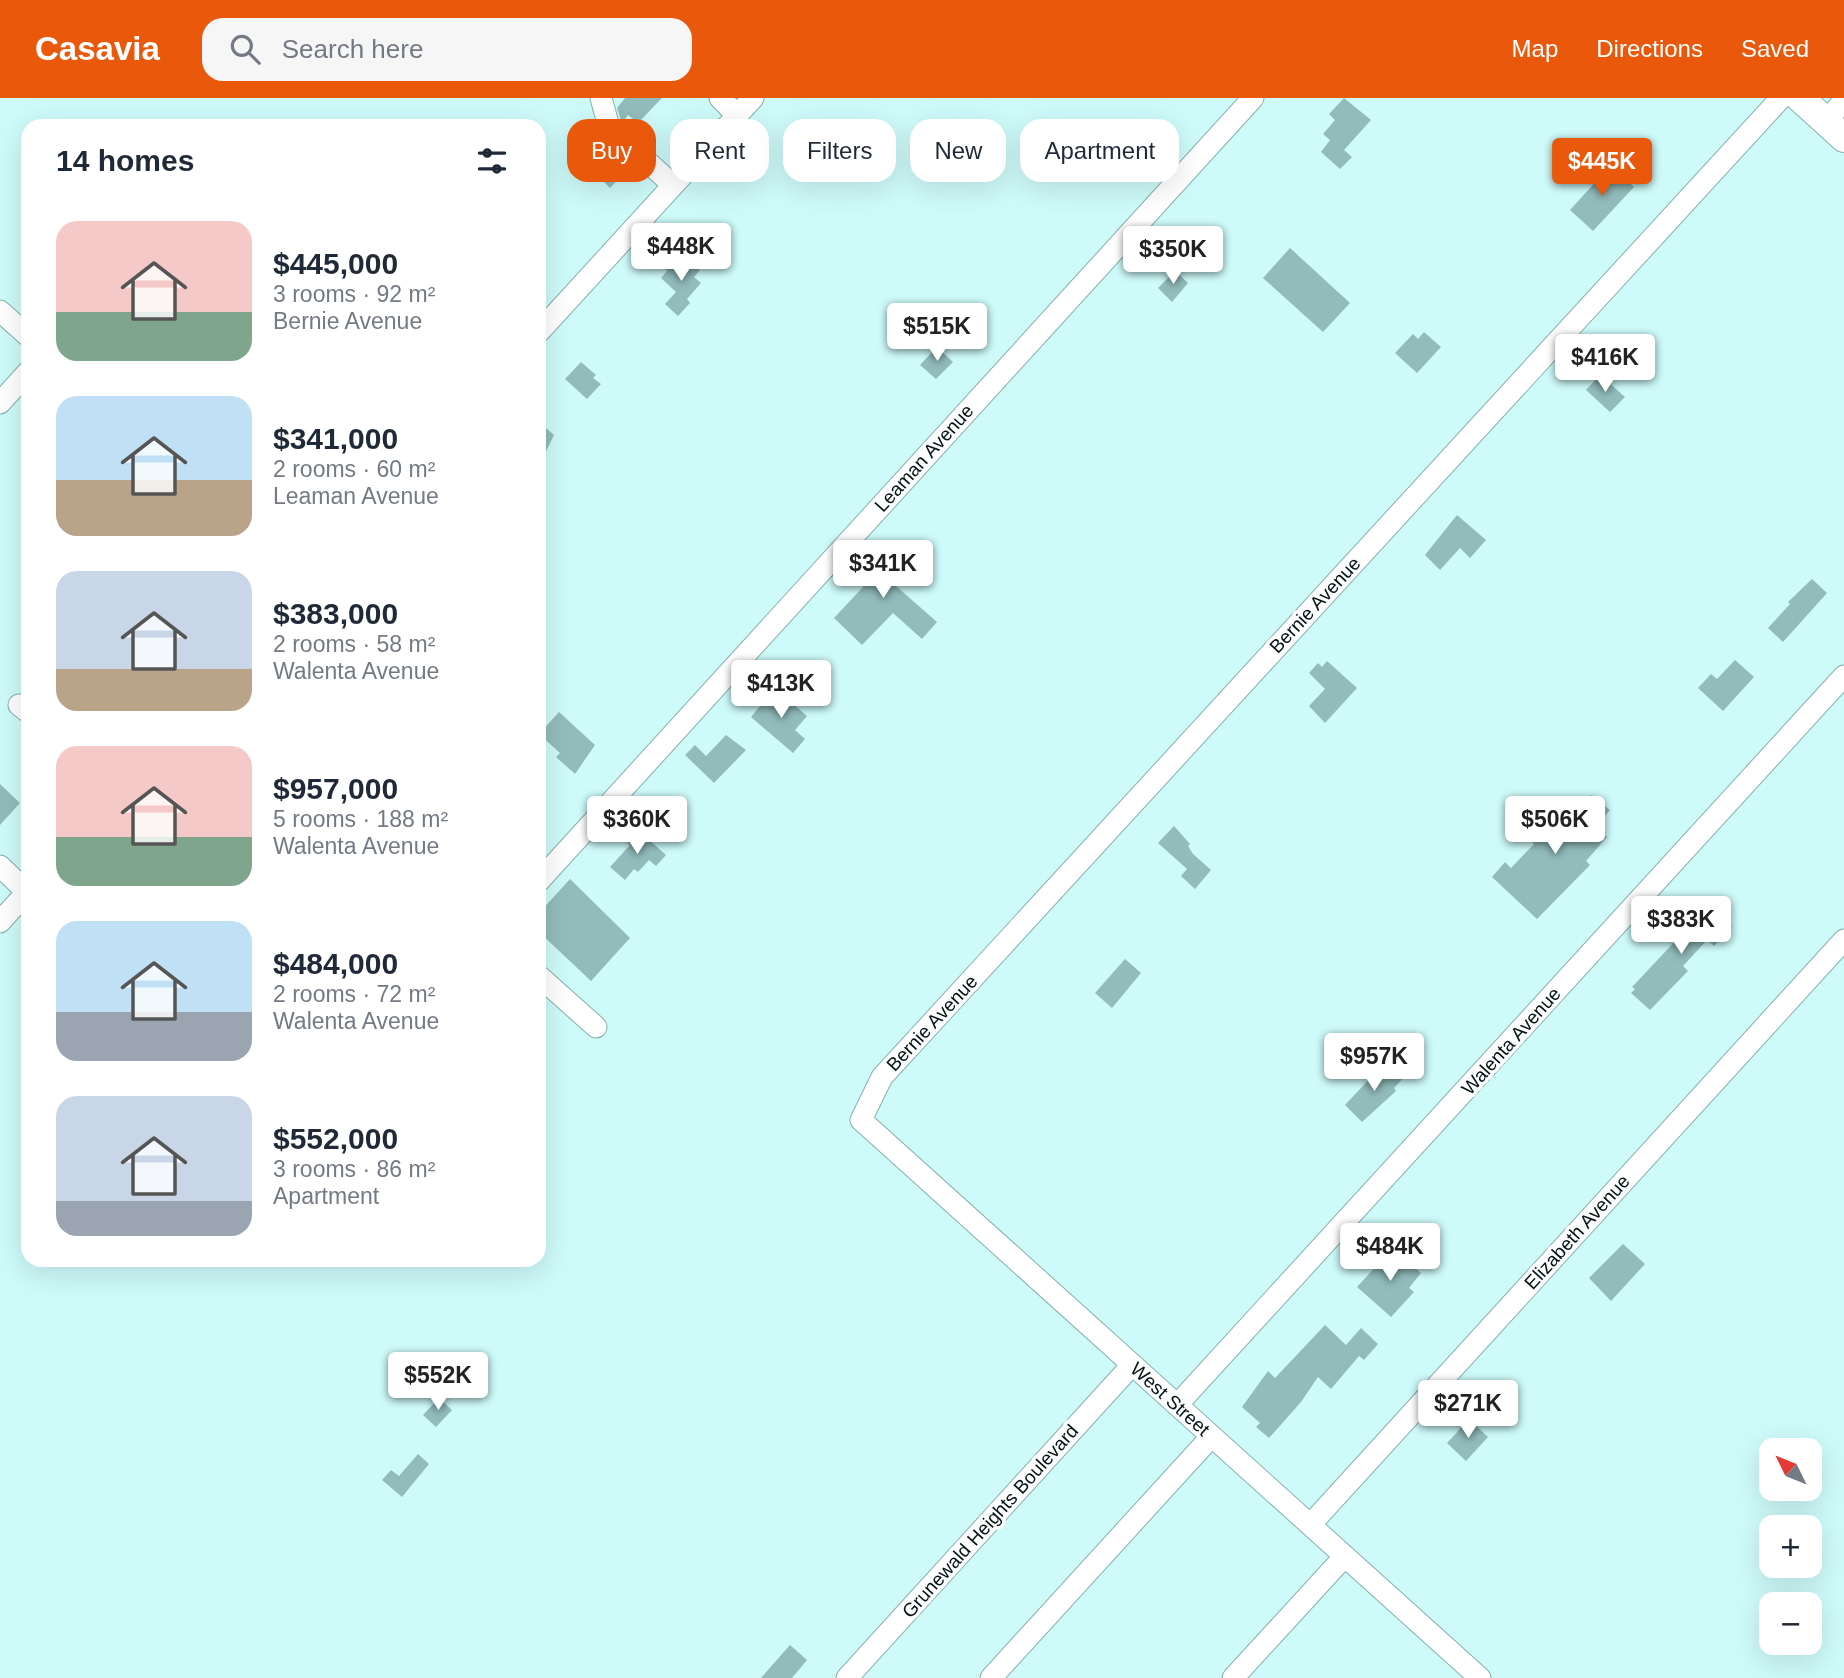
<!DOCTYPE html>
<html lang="en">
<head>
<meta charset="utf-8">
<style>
  :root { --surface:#fff; --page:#f6f6f7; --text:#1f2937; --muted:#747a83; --accent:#ea580c }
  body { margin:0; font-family:Helvetica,sans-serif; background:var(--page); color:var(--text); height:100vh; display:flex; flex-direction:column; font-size:26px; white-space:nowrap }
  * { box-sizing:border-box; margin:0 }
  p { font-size:23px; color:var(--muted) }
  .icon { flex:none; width:38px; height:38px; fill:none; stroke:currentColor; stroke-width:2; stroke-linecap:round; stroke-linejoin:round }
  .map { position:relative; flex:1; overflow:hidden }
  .details { position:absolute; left:21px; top:21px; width:525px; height:1148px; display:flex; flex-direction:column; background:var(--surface); border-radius:21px; box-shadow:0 7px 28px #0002 }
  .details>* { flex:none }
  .hud { position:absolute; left:567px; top:21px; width:665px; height:63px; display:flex; gap:14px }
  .needle { width:46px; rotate:313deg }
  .buttons { position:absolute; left:1759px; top:1340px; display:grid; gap:14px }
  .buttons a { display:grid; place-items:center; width:63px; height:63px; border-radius:14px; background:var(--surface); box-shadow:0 7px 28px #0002; font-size:35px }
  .price { position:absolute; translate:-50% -60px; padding:0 16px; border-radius:7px; background:#fff; color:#222; font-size:23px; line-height:46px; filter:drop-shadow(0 2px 4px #0008) }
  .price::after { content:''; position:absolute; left:50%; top:42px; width:21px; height:16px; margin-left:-10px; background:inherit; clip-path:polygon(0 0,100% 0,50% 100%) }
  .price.active { background:var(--accent); color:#fff }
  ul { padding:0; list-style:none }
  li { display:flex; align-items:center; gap:21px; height:175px; padding:0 35px }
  li span { display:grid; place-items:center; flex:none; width:196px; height:140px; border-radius:21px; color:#555 }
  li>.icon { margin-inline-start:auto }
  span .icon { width:84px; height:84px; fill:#fffc; stroke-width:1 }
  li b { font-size:30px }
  h2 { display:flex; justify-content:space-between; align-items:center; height:84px; padding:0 35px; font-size:30px }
  .tag { padding:0 24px; border-radius:21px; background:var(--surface); box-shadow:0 7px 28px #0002; font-size:24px; line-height:63px }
  .tag.active { background:var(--accent); color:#fff }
  header { display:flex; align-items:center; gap:42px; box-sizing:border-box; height:98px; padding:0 35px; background:var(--accent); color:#fff }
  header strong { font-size:33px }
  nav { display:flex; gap:38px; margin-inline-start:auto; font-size:24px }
  .search { width:490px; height:63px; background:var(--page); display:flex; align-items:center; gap:18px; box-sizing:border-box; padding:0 24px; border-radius:21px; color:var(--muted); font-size:26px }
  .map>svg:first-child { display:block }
</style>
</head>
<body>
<header>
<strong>Casavia</strong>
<div class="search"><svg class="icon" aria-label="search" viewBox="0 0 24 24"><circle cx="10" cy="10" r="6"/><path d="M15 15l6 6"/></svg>Search here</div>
<nav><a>Map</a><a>Directions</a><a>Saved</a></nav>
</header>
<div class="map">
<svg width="1844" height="1580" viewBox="0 0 1844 1580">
  <rect width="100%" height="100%" fill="#cefafa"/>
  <path fill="#92bcbc" d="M625,0h37l-24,25 -10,-8 -5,7 -2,-2 -4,-12z
    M1344,0l27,22 -27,30 8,7 -12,12 -19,-17 9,-12 -7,-6 12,-14 -6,-6z
    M587,36l40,36 -17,18 -38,-38z
    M1611,67l23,22 -41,44 -23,-21z
    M1290,150l60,55 -27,29 -60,-54z
    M683,156l17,16 -6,7 7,6 -14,16 3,4 -12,13 -13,-12 11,-12 -15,-14 6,-7 -2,-2z
    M1175,173l13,12 -16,19 -14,-14z
    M1424,234l17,15 -24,26 -22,-20 18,-19 5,5z
    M937,249l16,15 -17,17 -16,-14z
    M581,264l15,13 -3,3 8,6 -14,15 -22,-20z
    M1600,277l25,22 -15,15 -24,-22z
    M539,324l15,13 -15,31z
    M1457,417l29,25 -16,18 -10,-10 -20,22 -15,-15z
    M888,446l26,22 -18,20 41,36 -15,17 -29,-26 -31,32 -28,-27 29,-31 -7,-7z
    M1812,481l15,14 -44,49 -15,-14 22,-24 -2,-2z
    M1735,562l19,17 -31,34 -25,-23 13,-14 6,5z
    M1327,563l30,27 -32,35 -16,-17 16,-17 -16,-16 9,-10 4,4z
    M775,590l32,28 -12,14 10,9 -12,14 -42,-36z
    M559,614l36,33 -20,29 -19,-17 4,-4 -21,-19z
    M726,637l20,15 -32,33 -29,-28 10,-10 11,11z
    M0,686l20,19 -20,22z
    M1591,697l19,15 -14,16 11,11 -21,24 4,4 -53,54 -45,-42 13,-15 6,6 23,-24 -3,-3 43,-44 9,7z
    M1174,728l16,18 -2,2 5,8 18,16 -16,19 -14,-13 6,-7 -29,-26z
    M638,732l28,25 -10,11 -7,-6 -11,12 -4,-3 -9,11 -15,-13 20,-22 -3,-3z
    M570,781l60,59 -39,43 -52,-49v-19z
    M1713,803l17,15 -4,4 6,6 -18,20 -7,-6 -24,26 5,5 -38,39 -19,-17 4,-4 -3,-2z
    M1125,861l16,14 -29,35 -17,-15z
    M1390,967l14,12 -10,11 2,3 -34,31 -17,-17 31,-33 4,3z
    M1623,1146l22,20 -34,37 -22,-23z
    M1393,1150l28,25 -12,15 5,4 -23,25 -34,-30z
    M1325,1227l21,20 15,-17 17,16 -14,16 -5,-4 -28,33 -13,-12 -17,25 -32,36 -13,-11 4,-4 -18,-16 26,-36 7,7z
    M439,1300l13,12 -16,17 -13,-12z
    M1469,1321l19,18 -22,24 -19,-18z
    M418,1356l11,10 -27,33 -20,-17 9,-10 8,6z
    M790,1547l17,15 -15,18h-31z"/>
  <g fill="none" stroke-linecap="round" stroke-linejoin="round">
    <g stroke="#86b0b0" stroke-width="23">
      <path id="minor" d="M601,0l8,29 64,58
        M720,0l17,17
        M1826,24l18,-22
        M0,213l28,25
        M539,234l214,-234
        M0,305l28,-31
        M19,607l9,7
        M0,768l27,26
        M539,783l714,-783
        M0,824l28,-31
        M539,878l57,51
        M1177,1307l667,-729
        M1310,1427l534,-585
        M847,1580l285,-313
        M991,1580l220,-241
        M1233,1580l111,-121
        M1480,1580l-619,-558 21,-43 899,-979"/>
    </g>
    <g stroke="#86b0b0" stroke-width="30">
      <path id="major" d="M1800,0l44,40"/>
    </g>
    <use href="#minor" stroke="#fff" stroke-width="21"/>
    <use href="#major" stroke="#fff" stroke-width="28"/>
  </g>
  <g text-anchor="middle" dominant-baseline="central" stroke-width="7" stroke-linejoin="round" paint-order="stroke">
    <g font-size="19" fill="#031212" stroke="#fdfdfd">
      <text transform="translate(924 360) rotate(-48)">Leaman Avenue</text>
      <text transform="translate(1315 507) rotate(-47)">Bernie Avenue</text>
      <text transform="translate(932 925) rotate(-47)">Bernie Avenue</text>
      <text transform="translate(1511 943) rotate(-48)">Walenta Avenue</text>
      <text transform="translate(1577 1134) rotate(-48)">Elizabeth Avenue</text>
      <text transform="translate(1170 1301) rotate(42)">West Street</text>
      <text transform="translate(990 1423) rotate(-48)">Grunewald Heights Boulevard</text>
    </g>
  </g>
</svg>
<div class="buttons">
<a><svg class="needle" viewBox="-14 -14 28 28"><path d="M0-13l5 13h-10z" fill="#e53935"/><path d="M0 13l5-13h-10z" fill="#747a83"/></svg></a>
<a>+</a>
<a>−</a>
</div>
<b class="price active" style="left:1602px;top:100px">$445K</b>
<b class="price" style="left:681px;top:185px">$448K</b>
<b class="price" style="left:1173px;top:188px">$350K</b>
<b class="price" style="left:937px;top:265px">$515K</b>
<b class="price" style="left:1605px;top:296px">$416K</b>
<b class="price" style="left:883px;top:502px">$341K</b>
<b class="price" style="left:781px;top:622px">$413K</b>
<b class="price" style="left:637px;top:758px">$360K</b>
<b class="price" style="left:1555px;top:758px">$506K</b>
<b class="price" style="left:1681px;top:858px">$383K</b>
<b class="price" style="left:1374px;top:995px">$957K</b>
<b class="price" style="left:1390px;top:1185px">$484K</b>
<b class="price" style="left:438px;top:1314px">$552K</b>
<b class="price" style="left:1468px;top:1342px">$271K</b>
<div class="hud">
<a class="tag active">Buy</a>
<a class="tag">Rent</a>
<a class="tag">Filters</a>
<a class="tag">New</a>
<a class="tag">Apartment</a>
</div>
<section class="details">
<h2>14 homes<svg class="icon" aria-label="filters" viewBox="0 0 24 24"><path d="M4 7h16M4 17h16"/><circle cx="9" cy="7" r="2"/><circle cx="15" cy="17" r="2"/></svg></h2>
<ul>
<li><span style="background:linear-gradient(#f6c9c9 65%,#7fa58c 0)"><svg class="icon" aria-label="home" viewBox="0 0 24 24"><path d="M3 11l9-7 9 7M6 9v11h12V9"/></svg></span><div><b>$445,000</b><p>3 rooms · 92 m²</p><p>Bernie Avenue</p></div></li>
<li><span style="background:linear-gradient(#bfe0f5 60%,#b9a48a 0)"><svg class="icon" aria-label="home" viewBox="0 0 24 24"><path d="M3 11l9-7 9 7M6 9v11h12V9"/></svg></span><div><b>$341,000</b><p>2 rooms · 60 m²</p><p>Leaman Avenue</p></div></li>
<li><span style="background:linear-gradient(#c9d6e8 70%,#b9a48a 0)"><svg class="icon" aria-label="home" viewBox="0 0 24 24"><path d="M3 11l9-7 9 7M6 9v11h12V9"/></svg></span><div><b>$383,000</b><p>2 rooms · 58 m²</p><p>Walenta Avenue</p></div></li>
<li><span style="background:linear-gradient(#f6c9c9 65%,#7fa58c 0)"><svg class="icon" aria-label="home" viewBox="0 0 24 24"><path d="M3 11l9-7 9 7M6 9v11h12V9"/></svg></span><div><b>$957,000</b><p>5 rooms · 188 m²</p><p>Walenta Avenue</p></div></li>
<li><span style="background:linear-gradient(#bfe0f5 65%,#9aa5b1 0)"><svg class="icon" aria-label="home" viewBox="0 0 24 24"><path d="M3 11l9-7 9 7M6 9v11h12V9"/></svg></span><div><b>$484,000</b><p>2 rooms · 72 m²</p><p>Walenta Avenue</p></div></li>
<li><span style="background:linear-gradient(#c9d6e8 75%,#9aa5b1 0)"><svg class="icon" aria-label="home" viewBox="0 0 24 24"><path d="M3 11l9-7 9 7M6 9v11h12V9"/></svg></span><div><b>$552,000</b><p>3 rooms · 86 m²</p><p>Apartment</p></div></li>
</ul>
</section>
</div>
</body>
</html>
